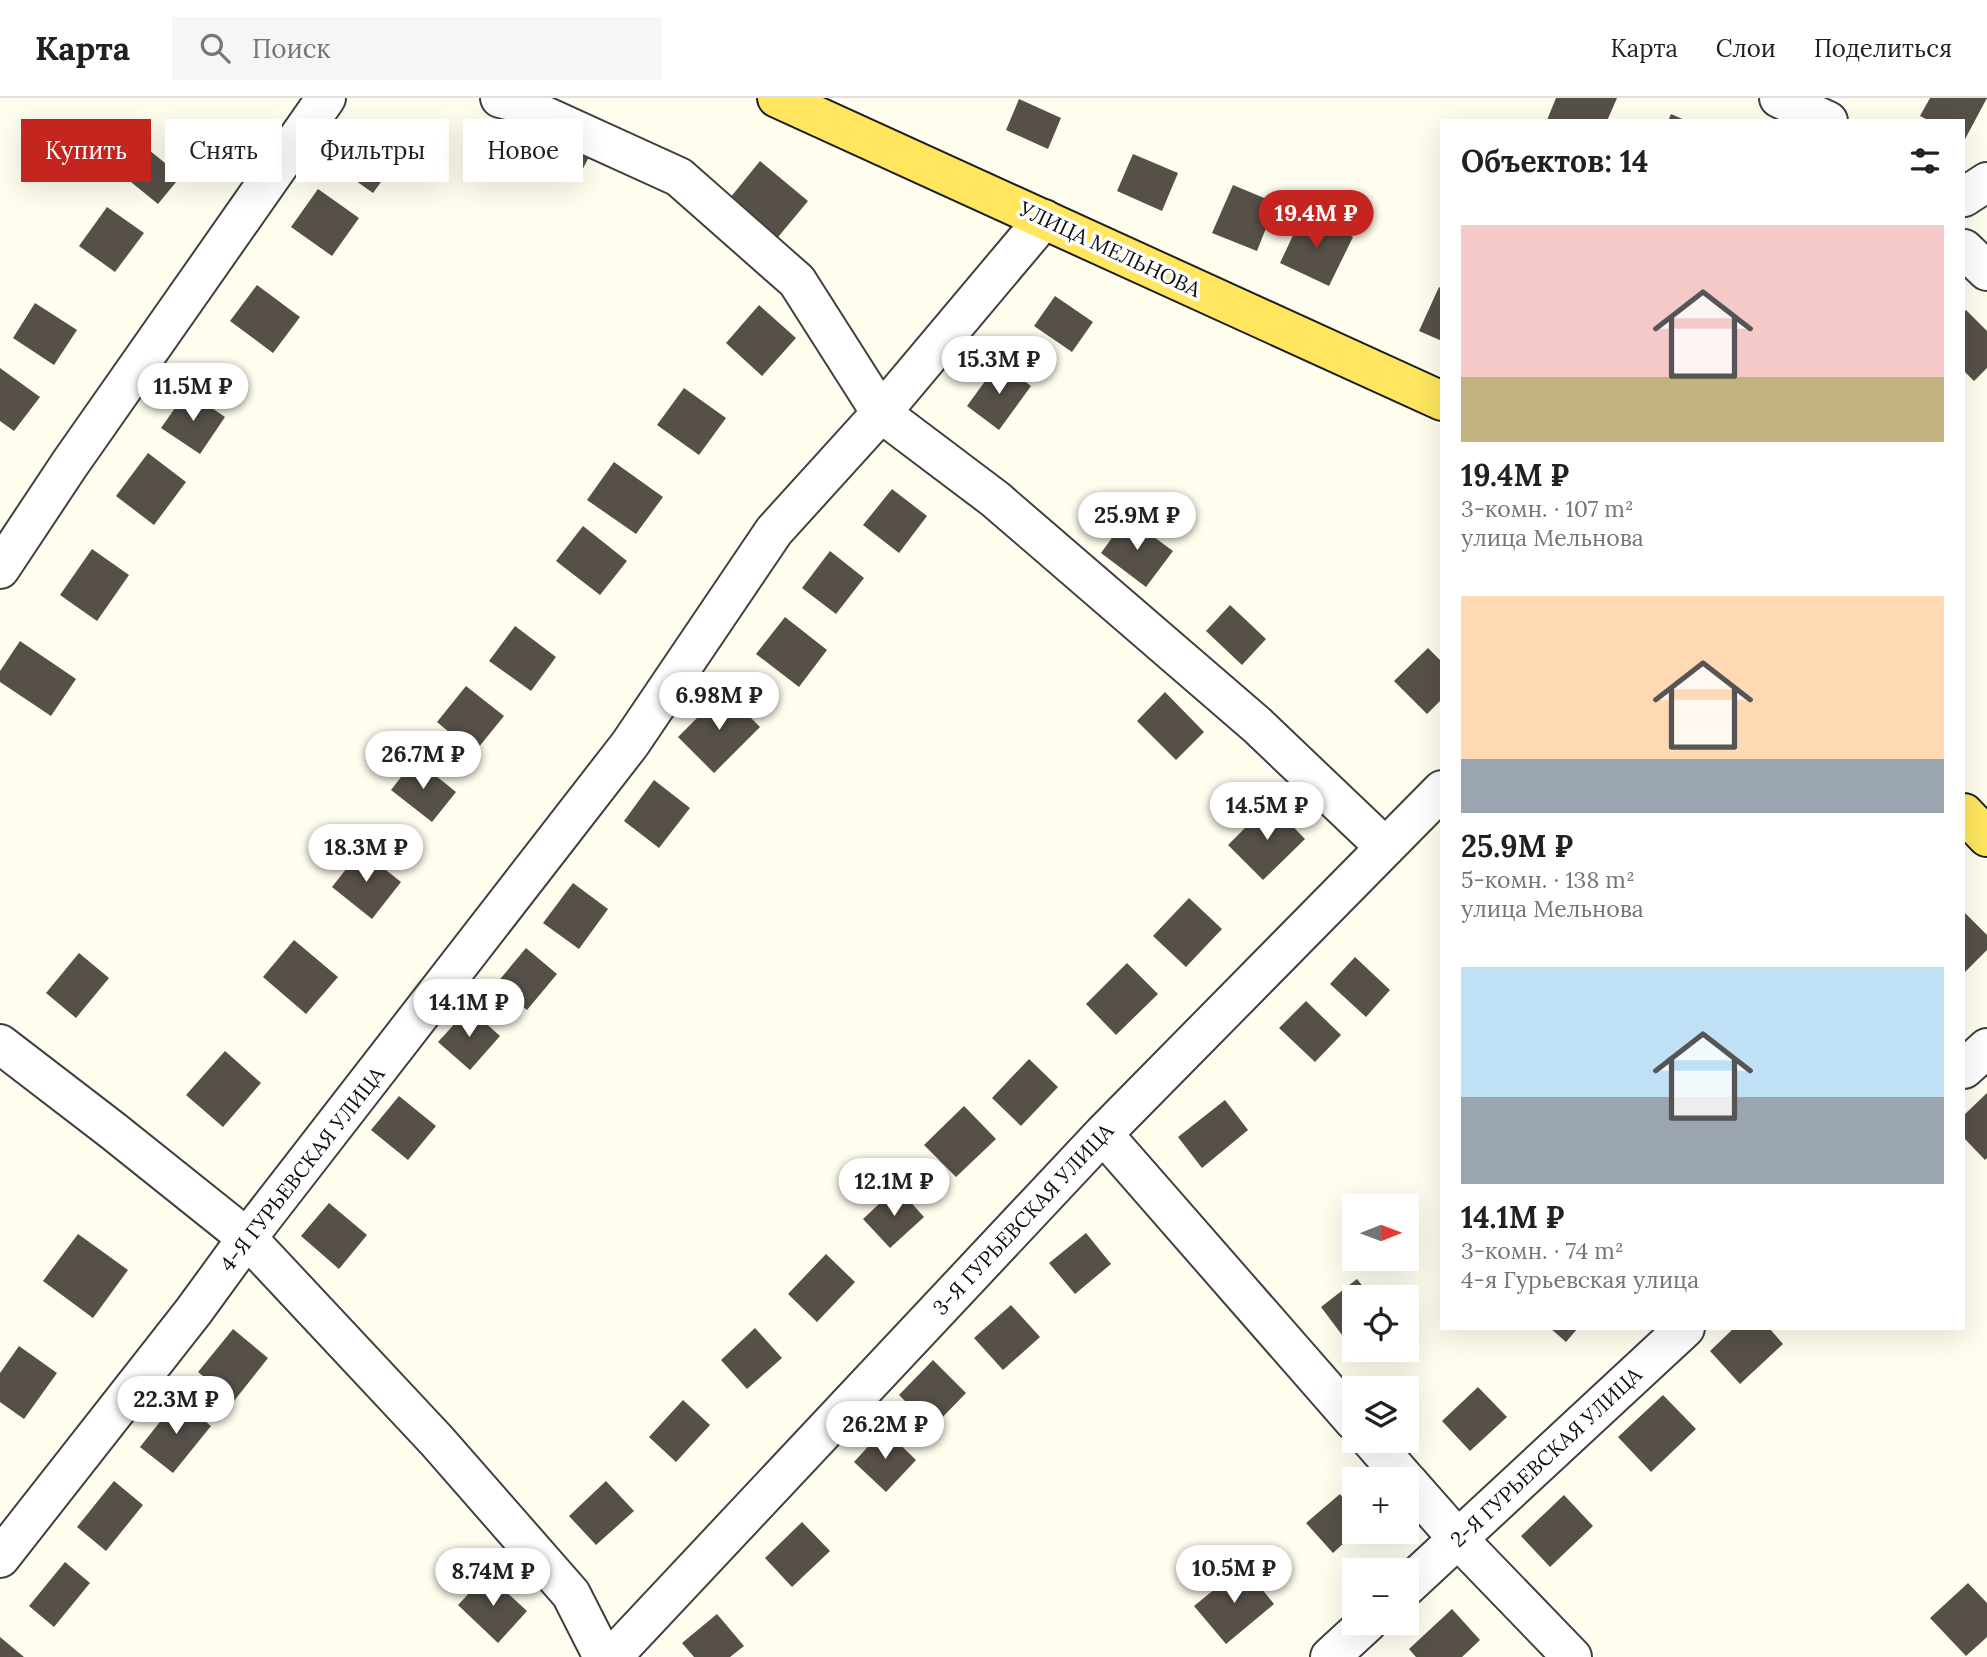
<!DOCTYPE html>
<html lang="ru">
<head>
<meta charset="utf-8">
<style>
  :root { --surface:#fff; --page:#f6f6f6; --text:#202124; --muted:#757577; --line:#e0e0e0; --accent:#c4261f }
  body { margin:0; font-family:Lora,serif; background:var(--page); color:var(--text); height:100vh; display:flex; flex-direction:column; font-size:26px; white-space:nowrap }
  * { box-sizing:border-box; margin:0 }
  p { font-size:23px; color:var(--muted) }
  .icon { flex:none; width:38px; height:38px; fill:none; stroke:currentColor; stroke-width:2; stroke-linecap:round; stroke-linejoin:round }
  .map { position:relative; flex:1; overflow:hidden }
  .panel { position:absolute; left:1440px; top:21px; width:525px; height:1211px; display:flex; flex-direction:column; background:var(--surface); border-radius:0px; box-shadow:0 7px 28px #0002 }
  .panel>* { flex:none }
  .hud { position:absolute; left:21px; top:21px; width:665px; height:63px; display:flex; gap:14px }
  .needle { width:46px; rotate:89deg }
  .controls { position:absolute; left:1342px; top:1096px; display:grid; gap:14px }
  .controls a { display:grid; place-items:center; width:77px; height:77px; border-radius:0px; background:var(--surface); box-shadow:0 7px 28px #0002; font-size:35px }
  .price { position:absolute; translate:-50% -60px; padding:0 16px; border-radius:24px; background:#fff; color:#222; font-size:23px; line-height:46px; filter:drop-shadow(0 2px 4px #0008) }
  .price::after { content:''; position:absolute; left:50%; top:42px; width:21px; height:16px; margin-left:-10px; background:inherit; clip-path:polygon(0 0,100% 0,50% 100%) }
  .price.active { background:var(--accent); color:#fff }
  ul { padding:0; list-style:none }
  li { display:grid; align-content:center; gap:14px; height:371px; padding:0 21px }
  li span { display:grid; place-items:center; height:217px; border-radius:0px; color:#555 }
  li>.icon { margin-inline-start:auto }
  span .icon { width:126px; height:126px; fill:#fffc; stroke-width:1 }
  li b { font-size:30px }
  h2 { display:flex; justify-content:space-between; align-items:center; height:84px; padding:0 21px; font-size:30px }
  .chip { padding:0 24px; border-radius:0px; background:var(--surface); box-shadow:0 7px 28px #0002; font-size:24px; line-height:63px }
  .chip.active { background:var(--accent); color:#fff }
  header { display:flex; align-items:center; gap:42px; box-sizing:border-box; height:98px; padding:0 35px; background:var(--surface); border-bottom:2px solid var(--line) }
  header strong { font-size:33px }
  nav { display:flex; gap:38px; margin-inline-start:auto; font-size:24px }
  .search { width:490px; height:63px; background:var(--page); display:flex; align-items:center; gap:18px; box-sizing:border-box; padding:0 24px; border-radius:0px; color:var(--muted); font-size:26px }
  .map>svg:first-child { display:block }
</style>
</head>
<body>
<header>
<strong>Карта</strong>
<div class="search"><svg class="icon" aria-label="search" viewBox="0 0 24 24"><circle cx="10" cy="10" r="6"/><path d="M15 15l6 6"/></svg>Поиск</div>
<nav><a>Карта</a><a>Слои</a><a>Поделиться</a></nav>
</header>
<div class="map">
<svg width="1987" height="1559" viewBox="0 0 1987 1559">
  <rect width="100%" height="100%" fill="#fffdee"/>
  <path fill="#575049" d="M1556,0h61l-10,23h-57l-3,-1z
    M1930,0h57l-23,43v-20h-34l-10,-5z
    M1019,1l42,19 -13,31 -42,-19z
    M550,11l50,27 -22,42 -51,-27z
    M1671,16l16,7h-19z
    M359,34l38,28 -24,33 -38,-27z
    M149,52l32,26 -23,28 -32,-26z
    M1133,56l45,19 -16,38 -45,-20z
    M760,63l48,40 -39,47 -48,-39z
    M1233,87l43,18 -19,48 -45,-18z
    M318,91l41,29 -27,38 -41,-29z
    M107,109l37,26 -29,39 -36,-26z
    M1303,116l50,23 -24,49 -49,-23z
    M257,187l43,32 -27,36 -43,-32z
    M1439,189l3,2v52l-23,-10z
    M1055,198l38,26 -21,30 -38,-26z
    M35,205l42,27 -23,35 -41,-27z
    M759,207l37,33 -34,38 -36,-33z
    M1966,212l21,21v37l-13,13 -10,-10v-59z
    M999,264l32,24 -32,44 -32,-24z
    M0,270l40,29 -26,34 -14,-10z
    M684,290l42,30 -27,37 -42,-30z
    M187,293l38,26 -25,37 -39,-26z
    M148,355l38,29 -32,43 -38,-29z
    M614,364l49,35 -27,37 -49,-34z
    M892,391l35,27 -28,37 -36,-28z
    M1127,419l46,34 -27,36 -45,-34z
    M583,428l44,35 -27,34 -44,-34z
    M92,451l37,26 -32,46 -37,-26z
    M830,453l34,27 -28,36 -34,-26z
    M1230,507l36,34 -24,26 -36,-34z
    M785,519l42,33 -28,37 -43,-33z
    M515,528l41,31 -25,34 -42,-30z
    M20,543l56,38 -25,37 -51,-34v-11z
    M1428,550l14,14v37l-15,15 -33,-33z
    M466,588l38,30 -30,37 -37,-31z
    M724,593l36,36 -46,46 -36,-36z
    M1165,594l39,40 -28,28 -39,-39z
    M415,661l41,33 -24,30 -41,-32z
    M654,682l36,28 -31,40 -35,-27z
    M1270,705l35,36 -42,41 -35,-35z
    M361,752l40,32 -29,37 -40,-32z
    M573,785l35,26 -29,40 -36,-26z
    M1189,800l33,31 -36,38 -33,-31z
    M1964,814l23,23v15l-23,23z
    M294,842l44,37 -32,37 -43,-37z
    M526,850l31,26 -30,36 -31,-26z
    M79,855l30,25 -33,40 -30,-25z
    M1355,859l35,33 -24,27 -36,-33z
    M1127,865l31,31 -42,41 -30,-31z
    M1306,903l35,34 -26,27 -36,-34z
    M469,910l31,28 -30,34 -32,-28z
    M225,953l36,32 -38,44 -37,-32z
    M1029,961l29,28 -37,39 -29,-28z
    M1987,995v65l-2,2 -21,-22v-23z
    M399,998l37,30 -28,34 -37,-30z
    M1225,1002l23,30 -46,38 -24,-31z
    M964,1008l32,33 -40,38 -32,-32z
    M897,1089l27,30 -34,31 -27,-29z
    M329,1105l38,32 -28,34 -38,-33z
    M1086,1135l25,31 -36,30 -26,-31z
    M78,1136l50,36 -35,48 -50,-37z
    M826,1156l29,28 -38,40 -29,-28z
    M1357,1181l14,18h-17v48l-3,2 -30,-40z
    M1011,1207l29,32 -37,33 -29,-32z
    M755,1230l27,30 -35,31 -26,-29z
    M1550,1230h28l-12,14z
    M1734,1230h35l14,16 -43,40 -30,-33z
    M233,1231l35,29 -34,43 -36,-29z
    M19,1248l38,27 -33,46 -24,-17v-29z
    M933,1262l33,33 -34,35 -33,-33z
    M1478,1289l29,30 -37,34 -28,-30z
    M1663,1297l33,34 -45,43 -33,-35z
    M178,1301l33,27 -38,47 -33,-26z
    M683,1302l27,25 -34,37 -27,-25z
    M884,1331l32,31 -30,32 -32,-30z
    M114,1383l29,24 -37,46 -29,-24z
    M606,1383l28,30 -38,34 -27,-29z
    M1340,1396l14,17v20h3l-24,22 -27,-30z
    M1564,1397l29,31 -43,41 -29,-31z
    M802,1424l28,29 -38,36 -27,-29z
    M65,1464l25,21 -36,44 -25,-21z
    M1243,1468l31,38 -48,40 -32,-38z
    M487,1476l40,37 -29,32 -40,-38z
    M1968,1485l19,20v34l-21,19 -36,-38z
    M1452,1511l28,31 -18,17h-46l-7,-8z
    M717,1516l27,32 -14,11h-36l-12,-14z
    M0,1539l24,20h-24z"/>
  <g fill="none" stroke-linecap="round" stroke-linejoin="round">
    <g stroke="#404040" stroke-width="42">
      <path id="minor" d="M500,0l12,3 167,76 118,104 84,132 114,86 262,226 128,122
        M1779,0l49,23
        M1964,99l23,-15
        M1964,151l23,22
        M0,471l69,-104 257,-367
        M0,946l112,86 135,108 190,203 134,153 32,63
        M1964,971l23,-21
        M1103,1036l251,287
        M1371,1342l34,39
        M1407,1383l51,58 114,118
        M0,1460l193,-246 54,-74 383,-494 144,-213 107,-118 163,-194
        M1407,1488l278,-258
        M612,1559l491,-523 339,-344
        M1330,1559l38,-35"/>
    </g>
    <g stroke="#1e1e1e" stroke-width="42">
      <path id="major" d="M777,0l665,303
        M1964,715l23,24"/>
    </g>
    <use href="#minor" stroke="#fff" stroke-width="38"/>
    <use href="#major" stroke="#ffe65e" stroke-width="38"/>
  </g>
  <g text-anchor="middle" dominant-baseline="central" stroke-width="7" stroke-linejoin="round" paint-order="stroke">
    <g font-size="21" fill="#0d0d0d" stroke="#fff">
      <text transform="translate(1110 151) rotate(25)">УЛИЦА МЕЛЬНОВА</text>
      <text transform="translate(302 1071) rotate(-52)">4-Я ГУРЬЕВСКАЯ УЛИЦА</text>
      <text transform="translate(1023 1121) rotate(-47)">3-Я ГУРЬЕВСКАЯ УЛИЦА</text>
      <text transform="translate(1546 1359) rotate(-43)">2-Я ГУРЬЕВСКАЯ УЛИЦА</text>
    </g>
  </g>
</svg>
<div class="controls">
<a><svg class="needle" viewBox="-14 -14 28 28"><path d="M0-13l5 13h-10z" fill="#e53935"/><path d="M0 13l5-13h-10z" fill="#757577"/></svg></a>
<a><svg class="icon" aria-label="locate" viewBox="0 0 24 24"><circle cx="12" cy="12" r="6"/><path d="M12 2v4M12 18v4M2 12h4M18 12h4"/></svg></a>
<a><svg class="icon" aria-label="layers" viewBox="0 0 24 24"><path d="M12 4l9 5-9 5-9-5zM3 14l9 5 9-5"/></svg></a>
<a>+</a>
<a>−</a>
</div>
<b class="price active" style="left:1316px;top:152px">19.4M ₽</b>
<b class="price" style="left:999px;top:298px">15.3M ₽</b>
<b class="price" style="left:193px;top:325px">11.5M ₽</b>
<b class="price" style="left:1137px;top:454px">25.9M ₽</b>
<b class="price" style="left:719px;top:634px">6.98M ₽</b>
<b class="price" style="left:423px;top:693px">26.7M ₽</b>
<b class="price" style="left:1267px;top:744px">14.5M ₽</b>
<b class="price" style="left:366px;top:786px">18.3M ₽</b>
<b class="price" style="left:469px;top:941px">14.1M ₽</b>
<b class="price" style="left:894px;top:1120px">12.1M ₽</b>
<b class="price" style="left:176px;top:1338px">22.3M ₽</b>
<b class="price" style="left:885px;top:1363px">26.2M ₽</b>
<b class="price" style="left:1234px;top:1507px">10.5M ₽</b>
<b class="price" style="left:493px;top:1510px">8.74M ₽</b>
<div class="hud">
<a class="chip active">Купить</a>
<a class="chip">Снять</a>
<a class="chip">Фильтры</a>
<a class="chip">Новое</a>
</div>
<section class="panel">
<h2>Объектов: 14<svg class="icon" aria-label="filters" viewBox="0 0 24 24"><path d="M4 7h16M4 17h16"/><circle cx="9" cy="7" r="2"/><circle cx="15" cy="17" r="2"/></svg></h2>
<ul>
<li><span style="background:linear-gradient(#f6c9c9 70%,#c2b280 0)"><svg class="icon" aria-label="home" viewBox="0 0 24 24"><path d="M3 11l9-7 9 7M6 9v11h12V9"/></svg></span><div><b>19.4M ₽</b><p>3-комн. · 107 m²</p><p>улица Мельнова</p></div></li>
<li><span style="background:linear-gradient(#ffd9b3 75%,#9aa5b1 0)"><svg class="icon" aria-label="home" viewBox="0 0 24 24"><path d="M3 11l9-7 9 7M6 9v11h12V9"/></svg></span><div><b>25.9M ₽</b><p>5-комн. · 138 m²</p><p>улица Мельнова</p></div></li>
<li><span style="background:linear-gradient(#bfe0f5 60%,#9aa5b1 0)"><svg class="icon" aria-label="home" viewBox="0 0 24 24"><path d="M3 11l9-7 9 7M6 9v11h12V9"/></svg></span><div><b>14.1M ₽</b><p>3-комн. · 74 m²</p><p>4-я Гурьевская улица</p></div></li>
</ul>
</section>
</div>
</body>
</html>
